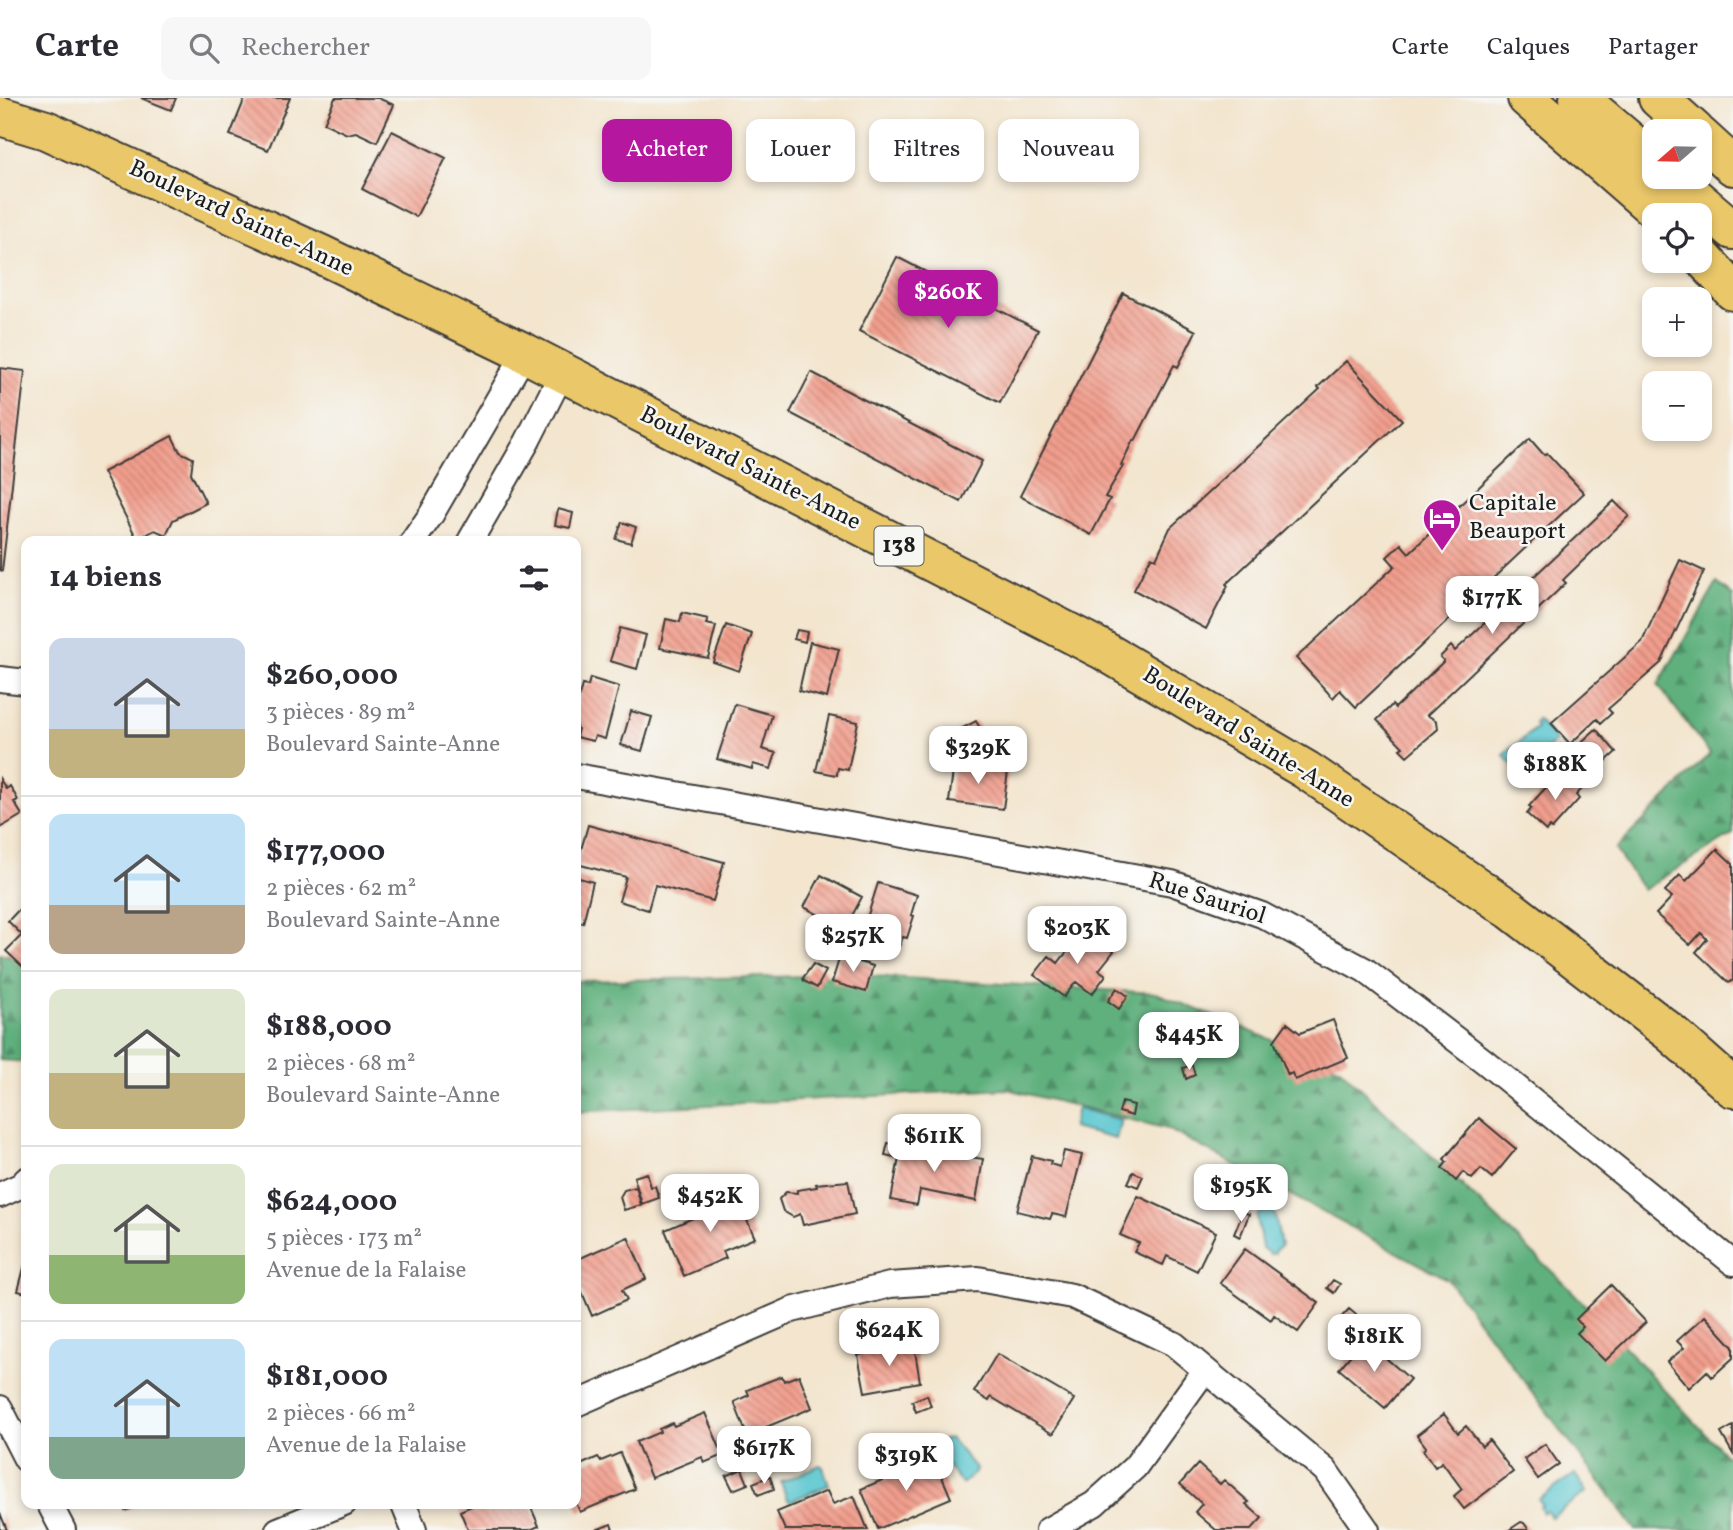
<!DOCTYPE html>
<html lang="fr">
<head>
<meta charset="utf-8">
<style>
  :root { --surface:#fff; --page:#f7f7f7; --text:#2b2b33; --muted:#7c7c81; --line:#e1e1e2; --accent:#b5179e }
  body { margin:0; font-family:Vollkorn,serif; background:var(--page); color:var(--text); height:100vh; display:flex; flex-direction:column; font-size:26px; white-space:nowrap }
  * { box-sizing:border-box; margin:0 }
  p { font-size:23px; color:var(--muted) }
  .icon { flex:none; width:38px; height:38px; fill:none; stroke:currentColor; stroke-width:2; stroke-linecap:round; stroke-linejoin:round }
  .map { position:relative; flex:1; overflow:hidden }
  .sheet { position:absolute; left:21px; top:438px; width:560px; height:973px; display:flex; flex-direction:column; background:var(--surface); border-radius:14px; box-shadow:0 4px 10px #0003 }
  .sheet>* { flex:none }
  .top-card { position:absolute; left:602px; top:21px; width:665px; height:63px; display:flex; gap:14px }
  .needle { width:46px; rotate:250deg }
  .tools { position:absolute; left:1642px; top:21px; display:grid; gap:14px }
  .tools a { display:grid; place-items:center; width:70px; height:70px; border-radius:14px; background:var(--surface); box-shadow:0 4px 10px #0003; font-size:35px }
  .price { position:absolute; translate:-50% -60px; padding:0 16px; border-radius:14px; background:#fff; color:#222; font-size:23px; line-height:46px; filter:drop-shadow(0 2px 4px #0008) }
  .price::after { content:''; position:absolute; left:50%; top:42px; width:21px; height:16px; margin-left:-10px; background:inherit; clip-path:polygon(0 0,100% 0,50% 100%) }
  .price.on { background:var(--accent); color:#fff }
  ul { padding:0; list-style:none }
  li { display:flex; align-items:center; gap:21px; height:175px; padding:0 28px }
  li+li { border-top:2px solid var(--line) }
  li span { display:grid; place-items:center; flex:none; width:196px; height:140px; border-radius:14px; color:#555 }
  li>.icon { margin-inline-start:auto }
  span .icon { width:84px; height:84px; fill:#fffc; stroke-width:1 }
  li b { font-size:30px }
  h2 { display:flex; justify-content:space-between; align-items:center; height:84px; padding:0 28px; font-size:30px }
  .chip { padding:0 24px; border-radius:14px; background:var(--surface); box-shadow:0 4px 10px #0003; font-size:24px; line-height:63px }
  .chip.on { background:var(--accent); color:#fff }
  header { display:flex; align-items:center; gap:42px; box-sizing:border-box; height:98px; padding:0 35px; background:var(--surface); border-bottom:2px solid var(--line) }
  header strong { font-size:33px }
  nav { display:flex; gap:38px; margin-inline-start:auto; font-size:24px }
  .search { width:490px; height:63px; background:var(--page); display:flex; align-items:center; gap:18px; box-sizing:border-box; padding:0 24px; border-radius:14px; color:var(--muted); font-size:26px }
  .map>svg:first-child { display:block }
</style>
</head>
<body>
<header>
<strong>Carte</strong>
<div class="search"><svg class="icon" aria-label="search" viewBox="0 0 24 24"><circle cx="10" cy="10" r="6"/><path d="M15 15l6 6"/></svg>Rechercher</div>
<nav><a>Carte</a><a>Calques</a><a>Partager</a></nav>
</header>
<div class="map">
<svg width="1733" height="1432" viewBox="0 0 1733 1432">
  <defs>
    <pattern id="forest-firs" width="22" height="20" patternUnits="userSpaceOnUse" patternTransform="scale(1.75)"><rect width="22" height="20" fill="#5fb07d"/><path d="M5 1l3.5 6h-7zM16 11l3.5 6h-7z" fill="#4e8e66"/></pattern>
    <pattern id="building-back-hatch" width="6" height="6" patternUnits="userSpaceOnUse" patternTransform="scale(1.75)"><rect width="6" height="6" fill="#f29e8d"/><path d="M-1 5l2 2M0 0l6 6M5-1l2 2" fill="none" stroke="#c38072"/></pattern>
  </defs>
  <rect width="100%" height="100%" fill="#f6f6f2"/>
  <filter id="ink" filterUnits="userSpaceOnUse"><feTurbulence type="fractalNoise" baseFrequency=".0143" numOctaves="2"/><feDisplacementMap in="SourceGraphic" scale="14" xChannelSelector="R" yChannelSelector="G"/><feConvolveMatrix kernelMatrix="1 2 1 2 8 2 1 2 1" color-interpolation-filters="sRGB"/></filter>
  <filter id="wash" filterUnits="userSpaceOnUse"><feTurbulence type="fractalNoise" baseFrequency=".00686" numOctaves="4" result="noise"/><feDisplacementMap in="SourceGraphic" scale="28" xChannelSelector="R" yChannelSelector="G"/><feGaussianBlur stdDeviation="1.57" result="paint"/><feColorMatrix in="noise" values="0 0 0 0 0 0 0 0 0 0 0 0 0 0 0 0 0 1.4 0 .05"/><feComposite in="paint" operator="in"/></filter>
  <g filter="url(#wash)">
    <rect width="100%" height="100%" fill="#f3e5ce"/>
    <path fill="url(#forest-firs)" stroke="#3e664c" stroke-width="2" d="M1717,485l16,13v238l-90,56 -28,-41 95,-95 -52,-69z
      M0,855l14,4 12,-3v108l-26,-2z
      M855,877l301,18 183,74 231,222 163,174v67h-97l-189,-251 -279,-150 -161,-40 -431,23v-131z"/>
    <path fill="#5ac7d0" stroke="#3b7276" stroke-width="2" d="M1537,621l19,22 -37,32 -15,-18 33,-28 -3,-4z
      M1077,1010l44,12 -5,19 -44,-11z
      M1272,1113l3,4 6,31 -6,4v3l-5,1 -8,-6 -5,-31 2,-4z
      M950,1340l26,31 -1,4 -13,11 -26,-32 3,-6 -2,-4z
      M820,1367l3,2 6,18 -38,16 -4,-1 -6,-18z
      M1575,1376l12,18 -36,25 -4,-6 -4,2 -3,-6 2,-2 -3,-6z"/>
    <g id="blocks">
      <path fill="url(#building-back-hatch)" d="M141,0h35l-5,12z
        M245,0h45l-22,52 -38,-15z
        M335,0h43l16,7 -17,37 -21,-10 -9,2 -23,-11z
        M392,33l54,27 -30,59 -54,-28z
        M897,159l141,73 -38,73 -141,-72z
        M1123,195l73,38 -18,36 -4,-2 -39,76 -2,-1 -12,25 2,1 -18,31 5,2 -19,36 -71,-39z
        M1346,263l56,59 -176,164 2,2 -22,43 -72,-39 17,-33 5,2 14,-31 150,-139 -2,-2z
        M0,270l25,3 -23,200 -2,-1z
        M811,274l171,89 -21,41 -171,-89z
        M172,338l8,16 13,6 -2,15 15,30 -33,17 -7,15 -11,-5 -18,9 -34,-67z
        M1530,341l14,16 3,-2 37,40 -228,214 -16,-17 -7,8 -37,-40 99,-92 -8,-9 14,-13 8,9z
        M1614,403l15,15 -66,64 3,3 -139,132 10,6 1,8 -31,27 -7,-7 3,-2 -26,-27 15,-15 3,3 49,-47 -4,-4 11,-11 4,5z
        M558,411l15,4 -3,15 -15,-3z
        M622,424l14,5 -5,16 -15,-4z
        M1680,462l24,11 -43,92 -53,46 4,4 -11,10 -4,-4 -27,25 -19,-21 91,-81z
        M682,515l26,6 -2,5 10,2 -8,32 -48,-10 6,-29 14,3z
        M726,527l26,9 -13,37 -26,-9z
        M620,530l26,7 -9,34 -27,-8z
        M797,532l10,2 -2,10 -11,-3z
        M810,544l29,7 -12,49 -28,-7z
        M590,580l29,9 -14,52 -10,-3 -2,5 -17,-4 2,-8 -2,-1v-20l6,-23 6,1z
        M735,606l37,11 -10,34 14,4 -5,16 -18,-5 -1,5 -35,-10z
        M631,613l21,6 -10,34 -21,-6z
        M829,618l29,6 -10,48 -10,-2 -1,7 -21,-4z
        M976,623l9,16 -20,10 -8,-16z
        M1596,631l20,23 -20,18 -20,-23z
        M954,665l54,8 -5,38 -54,-7z
        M1561,673l21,18 -6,6 3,4 -27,30 -2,-2 -4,4 -19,-17 5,-6 -3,-2z
        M0,681l6,10 4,-3 8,14 -4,2 8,13 -22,13z
        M588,727l136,37 -11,39 -58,-16 -7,25 -29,-9 7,-24 -49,-13z
        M1717,751l16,15v116l-4,3 -33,-31 11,-13 -6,-6 -11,12 -34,-31 16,-17 -7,-6 15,-16 6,6z
        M821,777l41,22 -17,32 -41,-22z
        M576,779l17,5 -10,41 -7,-2z
        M878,785l39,12 -6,20 3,1 -7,22 -4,-1 -4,10 -3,-1 -3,8 -14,-4 3,-9 -20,-7z
        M26,804v68l-20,-19 16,-16 -14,-14z
        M1085,831l29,22 -15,19 7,5 -14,19 -16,-12 -12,15 -30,-22 15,-19 9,7z
        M840,858l33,10 -7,26 -34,-10z
        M813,866l13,7 -9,17 -13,-7 -1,-3z
        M1117,890l11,8 -9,13 -11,-8z
        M1333,922l15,38 -53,22 -3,-7 -4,2 -14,-34 13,-18 13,10z
        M1192,967l3,10 -9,4 -3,-11z
        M1122,1004l12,3 -2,11 -13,-4z
        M1479,1020l37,31 -24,29 -11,-9 -9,10 -9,-7 -7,9 -14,-13 5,-6 -3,-3z
        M888,1045l95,16 -7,42 -56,-11 -3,15 -26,-5 8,-42 -14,-3z
        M1064,1053l18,4 -16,62 -14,-3 -2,5 -33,-8 15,-55 19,5 -1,3 10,3z
        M1133,1074l10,4 -5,11 -10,-4z
        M647,1075l4,14 4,-1 4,12 -17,6 -8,-27z
        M848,1083l7,33 -52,11 -3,-11 -7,3 -10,-6 -4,-12 7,-7 11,1v-3l20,-3 -1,-3z
        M636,1089l5,18 -17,5 -4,-13 4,-7z
        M732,1089l23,51 -32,13 3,7 -42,18 -19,-46 56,-24 -5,-12z
        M1138,1098l78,36 -19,39 -30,-15 -4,9 -29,-13 5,-9 -19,-8z
        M1243,1114l6,2 -9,23 -6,-3z
        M628,1139l18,42 -24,11 5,10 -35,16 -16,-38v-18z
        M1245,1151l74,54 -21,29 -24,-17 -3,5 -51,-37z
        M25,1166h1v29l-8,-2z
        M1333,1182l7,4 -6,9 -7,-5z
        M1611,1187l35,37 -41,39 -28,-28 6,-6 -7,-8z
        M1349,1211l17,14 -10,11 -17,-14z
        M1705,1218l28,31v11l-21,19 -5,-6 -18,17 -22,-26 17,-14 -7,-7z
        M1364,1241l46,40 -25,29 -46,-39z
        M914,1247l6,37 -55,10 -7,-37z
        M997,1256l77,45 -21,35 -62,-37 -2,4 -15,-9z
        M799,1277l13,33 -65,27 -13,-33 15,-7 -2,-5 35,-14 2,5z
        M927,1297l4,11 -15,6 -4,-11z
        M705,1315l18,42 -19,8 -2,-6 -51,21 -15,-36 24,-10 -1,-3 13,-6 2,3z
        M1444,1316l14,19 8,-7 16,20 7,-6 24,32 -49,37 -10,-13 8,-7 -20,-27 -7,5 -12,-17 3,-3 -9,-12z
        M1733,1328v28l-12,-21z
        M1545,1346l14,20 -21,15 -14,-20z
        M620,1355l15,36 -55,23 -4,-9v-36l22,-10 3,4z
        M934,1360l17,40 -73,31 -17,-40z
        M1198,1366l22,20 4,-4 25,22 -3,2 16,14 -11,12h-35l-21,-18 7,-8 -22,-20z
        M742,1371l6,15 -15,6 -7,-14z
        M770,1378l4,13 -16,6 -5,-12z
        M827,1393l6,13 21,-8 14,34h-83l-8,-18z
        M122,1405h22l-19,8z
        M478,1405h51l10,23 -9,4h-62l-8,-19z
        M0,1415l7,17h-7z
        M1521,1424l3,1 5,7h-20z
        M611,1426l2,6h-17z"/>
    </g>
  </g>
  <g filter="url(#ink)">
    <use href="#blocks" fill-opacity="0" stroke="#3c3a37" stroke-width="2"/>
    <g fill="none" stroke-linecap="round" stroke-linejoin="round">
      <g stroke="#3c3a37" stroke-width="28">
        <path id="street" d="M413,443l18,-26 94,-162
          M470,443l57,-99 35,-69
          M0,581l26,3
          M576,678l596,107 90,32 103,55 119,91 249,202
          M0,1097l22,-10 4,-5
          M576,1306l216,-94 98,-25 88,-6 94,17 102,48 151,126 42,60
          M0,1310l26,51
          M49,1405l14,27
          M403,1405l11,27
          M278,1432l66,-27
          M1048,1432l46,-26 41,-37 69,-96"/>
      </g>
      <g stroke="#3c3a37" stroke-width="42">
        <path id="primary" d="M0,18l46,14 26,12 250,113 203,98 576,296 205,121 205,140 160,123 62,55"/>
      </g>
      <g stroke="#3c3a37" stroke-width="42">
        <path id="highway" d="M1527,0l134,117
          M1579,0l75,64
          M1658,0l37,33
          M1699,37l34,31
          M1671,79l62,53
          M1699,156l34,37"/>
      </g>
      <use href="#street" stroke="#fff" stroke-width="24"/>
      <use href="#primary" stroke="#eac769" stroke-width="38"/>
      <use href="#highway" stroke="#eac769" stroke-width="38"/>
    </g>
  </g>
  <defs>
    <g id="hotel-pin" transform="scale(2.0125)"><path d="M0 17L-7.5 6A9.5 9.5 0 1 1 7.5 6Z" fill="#b5179e" stroke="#f6f6f2"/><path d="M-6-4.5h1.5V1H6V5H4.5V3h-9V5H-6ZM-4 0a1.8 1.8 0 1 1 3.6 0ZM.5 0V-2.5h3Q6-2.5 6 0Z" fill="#fff"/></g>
  </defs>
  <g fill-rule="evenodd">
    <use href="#hotel-pin" x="1442" y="420"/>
  </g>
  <g text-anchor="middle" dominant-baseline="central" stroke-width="5" stroke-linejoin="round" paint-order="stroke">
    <rect fill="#f6f6f2" stroke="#5d5d5c" stroke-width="2" x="874.5" y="428.5" width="49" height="39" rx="5"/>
    <g font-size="23" font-weight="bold" fill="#1c1c1c">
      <text x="899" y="448">138</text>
    </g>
    <g font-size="24" fill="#1c1c1c" stroke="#f6f6f2">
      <text transform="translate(241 121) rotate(25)">Boulevard Sainte-Anne</text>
      <text transform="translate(750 371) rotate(27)">Boulevard Sainte-Anne</text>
      <text transform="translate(1248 640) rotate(32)">Boulevard Sainte-Anne</text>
      <text transform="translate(1207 801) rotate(18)">Rue Sauriol</text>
    </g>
    <g font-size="24" fill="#1c1c1c" stroke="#f6f6f2" text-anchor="start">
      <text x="1469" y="406">Capitale<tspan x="1469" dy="28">Beauport</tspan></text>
    </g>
  </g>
</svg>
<div class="tools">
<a><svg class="needle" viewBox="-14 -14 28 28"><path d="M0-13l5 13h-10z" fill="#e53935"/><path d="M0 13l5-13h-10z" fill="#7c7c81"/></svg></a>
<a><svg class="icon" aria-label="locate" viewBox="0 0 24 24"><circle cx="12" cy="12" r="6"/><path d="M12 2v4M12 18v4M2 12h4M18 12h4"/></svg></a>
<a>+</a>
<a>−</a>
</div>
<b class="price on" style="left:948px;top:232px">$260K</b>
<b class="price" style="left:1492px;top:538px">$177K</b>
<b class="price" style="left:978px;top:688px">$329K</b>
<b class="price" style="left:1555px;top:704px">$188K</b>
<b class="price" style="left:1077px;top:868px">$203K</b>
<b class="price" style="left:853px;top:876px">$257K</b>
<b class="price" style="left:1189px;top:974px">$445K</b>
<b class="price" style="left:934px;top:1076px">$611K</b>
<b class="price" style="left:1241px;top:1126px">$195K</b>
<b class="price" style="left:710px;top:1136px">$452K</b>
<b class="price" style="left:889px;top:1270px">$624K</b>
<b class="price" style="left:1374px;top:1276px">$181K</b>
<b class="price" style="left:764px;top:1388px">$617K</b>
<b class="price" style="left:906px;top:1395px">$319K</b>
<div class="top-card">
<a class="chip on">Acheter</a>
<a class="chip">Louer</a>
<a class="chip">Filtres</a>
<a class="chip">Nouveau</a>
</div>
<section class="sheet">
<h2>14 biens<svg class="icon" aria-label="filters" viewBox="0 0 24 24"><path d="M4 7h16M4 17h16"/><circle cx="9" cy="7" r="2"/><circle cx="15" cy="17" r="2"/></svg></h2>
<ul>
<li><span style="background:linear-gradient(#c9d6e8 65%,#c2b280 0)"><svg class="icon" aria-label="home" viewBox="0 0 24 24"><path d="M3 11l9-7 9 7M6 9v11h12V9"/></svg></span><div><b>$260,000</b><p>3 pièces · 89 m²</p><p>Boulevard Sainte-Anne</p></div></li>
<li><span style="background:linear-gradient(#bfe0f5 65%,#b9a48a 0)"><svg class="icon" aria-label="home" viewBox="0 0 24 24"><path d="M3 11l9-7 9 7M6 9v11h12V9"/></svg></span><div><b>$177,000</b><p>2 pièces · 62 m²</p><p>Boulevard Sainte-Anne</p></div></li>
<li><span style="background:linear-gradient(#dfe7d0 60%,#c2b280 0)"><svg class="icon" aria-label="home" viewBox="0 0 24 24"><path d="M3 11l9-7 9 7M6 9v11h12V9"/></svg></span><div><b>$188,000</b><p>2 pièces · 68 m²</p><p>Boulevard Sainte-Anne</p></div></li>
<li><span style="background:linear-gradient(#dfe7d0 65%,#8fb573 0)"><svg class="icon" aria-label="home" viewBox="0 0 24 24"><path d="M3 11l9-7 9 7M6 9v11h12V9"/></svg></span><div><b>$624,000</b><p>5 pièces · 173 m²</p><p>Avenue de la Falaise</p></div></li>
<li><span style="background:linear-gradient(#bfe0f5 70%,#7fa58c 0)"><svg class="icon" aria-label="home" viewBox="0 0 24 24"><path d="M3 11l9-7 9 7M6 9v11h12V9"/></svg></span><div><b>$181,000</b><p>2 pièces · 66 m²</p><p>Avenue de la Falaise</p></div></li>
</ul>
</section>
</div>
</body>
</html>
